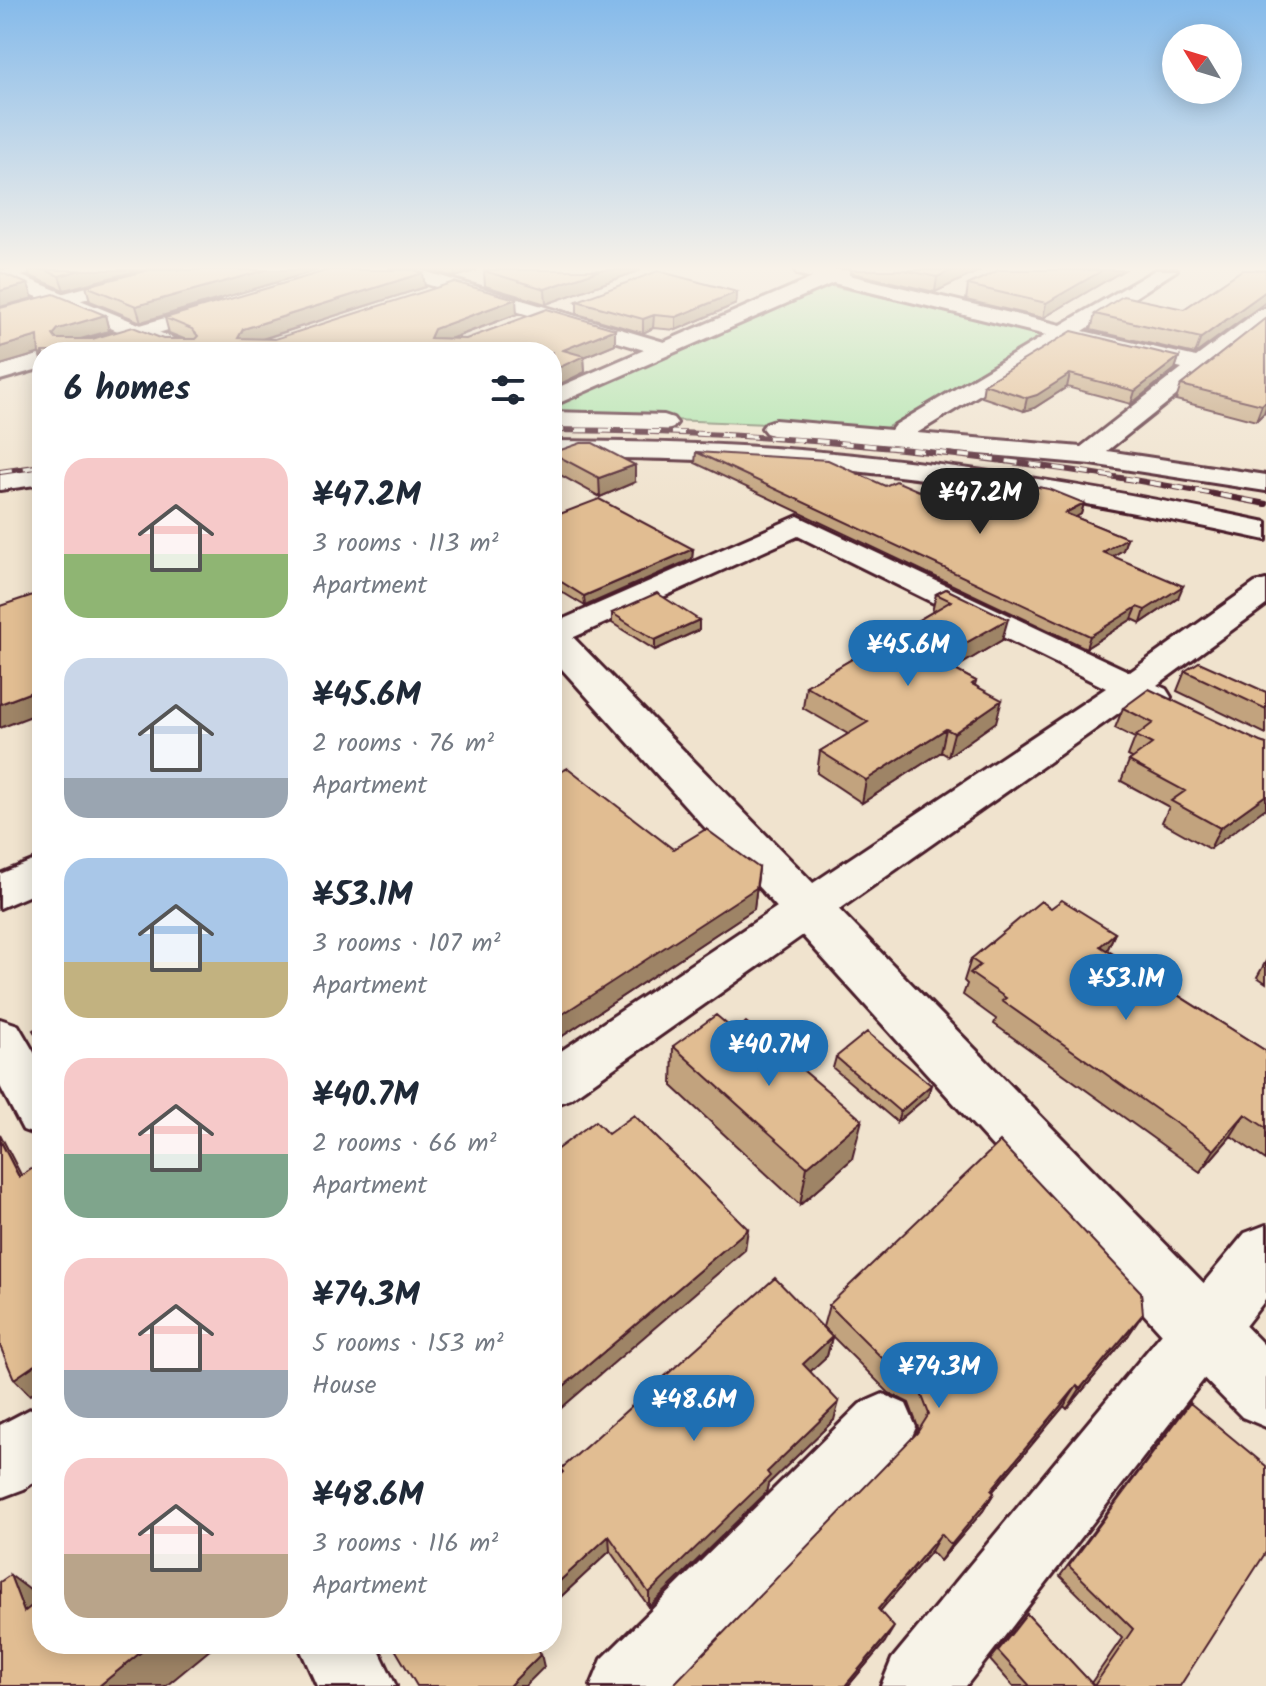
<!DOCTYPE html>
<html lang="en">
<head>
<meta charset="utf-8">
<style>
  :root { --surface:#fff; --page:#f2f2f3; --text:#1f2937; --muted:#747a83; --accent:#1f6fb2 }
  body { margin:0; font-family:Kalam,sans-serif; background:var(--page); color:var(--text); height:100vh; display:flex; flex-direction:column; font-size:30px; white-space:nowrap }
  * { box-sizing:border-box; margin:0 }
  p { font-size:26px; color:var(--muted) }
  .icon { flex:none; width:44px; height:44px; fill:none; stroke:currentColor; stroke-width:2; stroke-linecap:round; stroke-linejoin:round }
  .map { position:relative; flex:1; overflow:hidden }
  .side { position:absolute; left:32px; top:342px; width:530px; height:1312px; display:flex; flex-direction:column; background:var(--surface); border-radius:32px; box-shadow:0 4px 20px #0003 }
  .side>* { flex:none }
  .needle { width:52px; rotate:308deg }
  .fabs { position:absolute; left:1162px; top:24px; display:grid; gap:16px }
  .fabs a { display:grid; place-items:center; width:80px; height:80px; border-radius:50%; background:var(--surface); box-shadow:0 4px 20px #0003; font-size:40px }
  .price { position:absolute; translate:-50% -68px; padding:0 18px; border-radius:28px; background:var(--accent); color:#fff; font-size:26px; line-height:52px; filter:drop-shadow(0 2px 4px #0008) }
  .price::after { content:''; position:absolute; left:50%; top:48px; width:24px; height:18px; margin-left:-12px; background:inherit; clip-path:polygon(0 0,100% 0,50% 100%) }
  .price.current { background:#222; color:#fff }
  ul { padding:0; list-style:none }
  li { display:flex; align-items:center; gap:24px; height:200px; padding:0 32px }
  li span { display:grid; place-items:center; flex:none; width:224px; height:160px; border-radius:24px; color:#555 }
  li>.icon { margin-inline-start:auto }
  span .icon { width:96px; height:96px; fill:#fffc; stroke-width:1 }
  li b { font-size:34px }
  h2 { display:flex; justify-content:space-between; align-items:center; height:96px; padding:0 32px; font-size:34px }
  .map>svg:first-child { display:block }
</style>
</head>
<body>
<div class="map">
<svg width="1266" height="1686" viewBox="0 0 1266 1686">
  <rect width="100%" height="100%" fill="#f0e3ce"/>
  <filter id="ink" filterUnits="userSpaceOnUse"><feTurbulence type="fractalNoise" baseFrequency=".0125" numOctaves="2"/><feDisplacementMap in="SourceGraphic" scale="16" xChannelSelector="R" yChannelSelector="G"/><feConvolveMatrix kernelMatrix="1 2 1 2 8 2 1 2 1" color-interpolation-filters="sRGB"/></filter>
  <g filter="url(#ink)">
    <path fill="#aae4a9" stroke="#7a826a" stroke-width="2" d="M827,285l220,48 -163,96 -332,-14v-8z"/>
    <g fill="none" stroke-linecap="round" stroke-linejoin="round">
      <g stroke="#4a1f2b" stroke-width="6">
        <path id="street" d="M0,270h32l-3,4 -29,7z
          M151,270h31l-3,4 -179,48v-12z
          M391,270h29l244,72 148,-64 -15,-4 -2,-4h54v5l212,50 94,-55h22l-94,61 113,26 63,-47 7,-2v16l-159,127 159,24v16l-175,-27 -316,-28 -9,-3 -4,-5 4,-5 9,-3 116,10 4,-5 151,-90 -213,-52 -281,123v-16l92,-40 -251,-76zM1068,340l114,28 -101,79 -164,-14z
          M220,302l10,6 -3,4 -131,40h-35l3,-5z
          M42,354v14l-42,12v-14z
          M552,412l112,3 9,3 4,5 -4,5 -9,3 -112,-3z
          M552,441c83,1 165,2 248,9 157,13 312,39 466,72v18c-154,-34 -309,-61 -466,-74 -82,-7 -165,-8 -248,-9z
          M42,468v16l-42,6v-16z
          M798,516l332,156 125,-89 11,-3v25l-109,80 9,4 5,8 -5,8 -13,3 -19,-6 -564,397 -18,7v-49l554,-369 -308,-152 -246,111v-23z
          M42,857v33l-42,18v-34z
          M0,1019l18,6 24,41v71l-19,-7 -23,-44z
          M1266,1225v74l-300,387h-85l11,-27 353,-426z
          M883,1394l23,10 10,23 -10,23 -225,236h-90l11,-27 258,-255z
          M42,1403v73l-18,13 -24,9v-73z
          M298,1644h78l20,42h-79z"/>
      </g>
      <g stroke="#4a1f2b" stroke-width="6">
        <path id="secondary" d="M0,270h7l188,77 4,5h-32l-167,-71z
          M552,626l13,3 701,718v80l-24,-10 -61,-62 -629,-697z"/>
      </g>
      <use href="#street" fill="#f7f3e8" fill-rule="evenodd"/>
      <use href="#secondary" fill="#f7f3e8" fill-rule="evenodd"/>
      <g stroke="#4a1f2b" stroke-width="6">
        <path id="rail" d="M552,430c241,1 477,27 714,74
          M0,472l42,-6"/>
      </g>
      <use href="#rail" stroke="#f7f3e8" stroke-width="4" stroke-dasharray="12" stroke-linecap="butt"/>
    </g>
    <path fill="#c2a37e" stroke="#4a1f2b" stroke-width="2" d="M28,270h112l-76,20 -34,-14z
      M149,270h169l-177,52 -51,-21 -4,-15z
      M430,270h47l-22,7z
      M489,270h152l-95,34 -61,-18 -1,-15z
      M850,270h131l-46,22 -83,-19z
      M999,270h125l-81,48 -77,-18 2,-15z
      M1242,270l-47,84 -104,-24 4,-16 89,-5z
      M425,287l-162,52h12l242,-25 -66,25 164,5 -31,13 1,15 -33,16v-36h-510v11l-3,-10 -39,12 105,-50 4,16 -29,8h104l-15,-6 -4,-15z
      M737,292l-1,12 -60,26 -23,-2 -10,5 -66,-19v-13z
      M1266,318v96l-2,-1 -8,8 -80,-21 5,-15z
      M1179,357l-4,12 -44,35 -64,-17 -33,21 -10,3 -42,-14 2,-13z
      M696,452l189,34 34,5 97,4 68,8 -3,11 -6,3 52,21 -4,12 -11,6 66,42 -37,25 -9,-4 -46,29 -391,-185z
      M552,453l83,29 -35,15 -47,-26z
      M552,517l141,32 -1,10 -107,47 -33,-20z
      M946,589l56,51 -49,29 23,12 -1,4 21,37 -48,34 -7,-4 -79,51 -45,-30 3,-22 28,-17 -45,-26 3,-22 126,-74 4,-18z
      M612,613l87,7v10l-44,20 -43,-27z
      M1185,671l81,21v42l-89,-43z
      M1123,708l143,36 -56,105 -48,-27 7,-15 -48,-26 8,-20 3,-3 -4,-2 7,-18 -20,-10z
      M552,776l121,73 86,19 -5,41 -202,134z
      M1051,908l64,25 -8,17 159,101v109l-35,-24 -31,36 -206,-148 2,-5 -33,-24 4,-11 -3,-3 7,-22z
      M1266,961v22l-9,-6z
      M736,1032l116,127 -52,46 -128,-119 1,-40z
      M836,1057l92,39 -31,26 -64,-54z
      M829,1305l299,31 -61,73 -3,-3 -71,85 1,2 -11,18 -43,50 -9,-10 -51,60 5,31 -37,44 71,-256 -10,-27 -20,-10 -66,-66z
      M832,1337l-5,19 -17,15 24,49 -66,64 -2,9 -117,114 -39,-56 -58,54v-123l10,-9 -1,-4z
      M1190,1403l-10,283h-167l-23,-26 37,-46 64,69 31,-45 -62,-62 119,-160z"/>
    <path fill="#9e8466" stroke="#4a1f2b" stroke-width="2" d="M81,270h59l-76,20 -5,-14z
      M266,270h52l-177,52 -5,-16z
      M454,270h23l-22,7z
      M600,270h41l-95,34 -1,-15z
      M953,270h28l-46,22 2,-15z
      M1103,270h21l-81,48 3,-15z
      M423,273l2,14 -179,57 -8,-6 5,-9z
      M28,284l5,14 -33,9v-16z
      M1266,291v11l-71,52 6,-16z
      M737,292l-1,12 -60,26v-13z
      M516,299l1,15 -81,30 -6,-6 4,-9z
      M105,315l4,16 -46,13 -5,6 -5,-15 5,-6z
      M654,315l-1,13 -10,5v-14z
      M615,329v15l-31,13 1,15 -33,16v-17l11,-21z
      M38,336l6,16 -44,13v-18z
      M1179,357l-4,12 -44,35 4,-13z
      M1070,374l-3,13 -33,21 -10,3 3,-13z
      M1266,401v6l-2,6 -8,8 6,-16z
      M635,465v17l-35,15 -1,-19z
      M1084,503l-3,11 -19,11 3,-12z
      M1127,538l-4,12 -24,14 4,-12z
      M693,549l-1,10 -107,47 -1,-10z
      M1183,586l-5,12 -37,25 4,-13z
      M1137,607l-5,12 -46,29 4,-12z
      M1008,619l-6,21 -70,42 4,-22z
      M699,620v10l-44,20v-10z
      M42,688v24l-42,16v-24z
      M1002,700l-6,22 -48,34 6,-23z
      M946,729l-5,23 -79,51 4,-23z
      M1266,795v13l-56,41 10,-21z
      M759,868l-5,41 -202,134v-22z
      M1115,933l-10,22 -5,-9z
      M931,1085l-3,11 -31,26 3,-10z
      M1245,1114l-14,22 -31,36 14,-22z
      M862,1120l-10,39 -52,46 7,-38z
      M0,1134l32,62 -13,-19 -19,-37z
      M748,1229l-3,21 -193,166v-20z
      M1143,1314l-15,22 -61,73 13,-20z
      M832,1337l-5,19 -28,26 4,-18z
      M42,1360v27l-12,8 -16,-16z
      M1077,1386l-13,20 -85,102 12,-18z
      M839,1402l-5,18 -66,64 -2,9 -117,114v-14l118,-121z
      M994,1493l-11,18 -43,50 11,-16z
      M941,1534l-10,17 -62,73 9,-15z
      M609,1536l1,15 -58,54v-17z
      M10,1575l32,24 -18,13z
      M894,1627l-9,15 -37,44h-3z
      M151,1644h66l-51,42h-67z
      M541,1654l3,13 -19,19h-16z"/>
    <path fill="#e1bd92" stroke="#4a1f2b" stroke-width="2" d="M45,270h36l-22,6z
      M149,270h117l-130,36 -50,-20z
      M329,270h85l9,3 -180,56 -5,9 37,1 179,-57 62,17 -82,30 -4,9 36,1 81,-30 68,20 -52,21 21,6 -32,15v-19h-510v3l-3,-1 -1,-18 -38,11v-39l54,-14 51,21 -47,14 -5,6 3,4h36l41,-12 30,12h32l3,-3 -6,-7 -27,-11z
      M489,270h111l-55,19 -61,-18z
      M904,270h49l-16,7z
      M999,270h104l-57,33 -78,-18z
      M1242,270h24v21l-65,47 -106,-24 28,-18 61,13z
      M658,271l79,21 -61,25 -22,-2 -11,4 -66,-18z
      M0,272l28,12 -28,7z
      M1266,318v83l-4,4 -81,-20z
      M1072,331l107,26 -44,34 -65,-17 -33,21 -10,3 -43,-14z
      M581,443h12l42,22 -36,13 -47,-25z
      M696,452l132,8 57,26 11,-5 23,10 35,-16 20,2 42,18 17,-9 16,3 35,14 -19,10 62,25 -24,14 80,34 -38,24 -8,-3 -47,29z
      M599,499l94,50 -109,47 -32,-20v-59z
      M946,589l62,30 -72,41 40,21 -4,3 30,16 -48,33 -8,-4 -80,51 -46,-29 48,-29 -62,-36 145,-85 -15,-7z
      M42,592v96l-42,16v-98z
      M657,593l42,27 -44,20 -43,-27z
      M1199,662l67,30v17l-81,-38z
      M1149,689l111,53 6,2v51l-46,33 -49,-27 14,-10 -56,-30 23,-17 -16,-8 17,-13 -30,-15z
      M568,768l105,81 33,-20 53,39 -3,20 -204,133v-218l7,-4 -7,-6v-17z
      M1062,900l53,33 -15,13 166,105v77l-21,-14 -31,36 -212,-149 4,-3 -36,-25 10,-8 -9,-6 70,-58 10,7z
      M716,1015l20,17 10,-10 116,98 -55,47 -134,-121z
      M42,1025v20l-9,-15z
      M867,1032l64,53 -31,27 -64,-55z
      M634,1115l114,114 -196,167v-243l43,-32 13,13z
      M0,1140l19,37 14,-9 9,16v176l-28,19 -14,-33z
      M1000,1142l141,150 2,22 -63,75 -3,-3 -86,104 3,3 -43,52 -10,-11 -63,75 16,18 -49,59h-173l245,-253 12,-19 -12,-31 -20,-10 -68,-68z
      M775,1278l57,59 -29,27 36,38 -72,70 3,4 -121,117 -40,-57 -57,52v-106l11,-10 -2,-3z
      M1190,1403l76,63v86l-86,134h-150l-32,-35 29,-37 67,72 39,-57 -64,-63z
      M10,1575l14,37 18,-14v46h109l-52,42h-99v-104z
      M392,1644h142l7,10 -32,32h-92z"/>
  </g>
  <linearGradient id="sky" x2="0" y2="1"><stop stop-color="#85baea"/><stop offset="0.53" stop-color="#f8f2e9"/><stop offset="1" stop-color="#f8f2e9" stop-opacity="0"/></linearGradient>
  <rect width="1266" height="506" fill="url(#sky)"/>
</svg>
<div class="fabs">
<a><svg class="needle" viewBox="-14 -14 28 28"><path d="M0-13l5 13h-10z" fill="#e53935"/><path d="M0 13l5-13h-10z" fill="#747a83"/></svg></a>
</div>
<b class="price current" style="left:980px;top:536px">¥47.2M</b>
<b class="price" style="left:908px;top:688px">¥45.6M</b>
<b class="price" style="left:1126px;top:1022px">¥53.1M</b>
<b class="price" style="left:769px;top:1088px">¥40.7M</b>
<b class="price" style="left:939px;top:1410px">¥74.3M</b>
<b class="price" style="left:694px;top:1443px">¥48.6M</b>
<section class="side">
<h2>6 homes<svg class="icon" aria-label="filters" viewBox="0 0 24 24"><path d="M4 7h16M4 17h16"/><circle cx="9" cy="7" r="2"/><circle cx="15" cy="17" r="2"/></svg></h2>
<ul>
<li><span style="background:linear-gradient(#f6c9c9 60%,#8fb573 0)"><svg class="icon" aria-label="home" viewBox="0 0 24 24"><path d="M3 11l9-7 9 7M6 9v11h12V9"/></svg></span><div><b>¥47.2M</b><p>3 rooms · 113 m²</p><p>Apartment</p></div></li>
<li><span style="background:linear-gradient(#c9d6e8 75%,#9aa5b1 0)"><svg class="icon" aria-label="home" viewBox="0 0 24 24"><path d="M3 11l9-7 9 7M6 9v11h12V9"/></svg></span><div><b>¥45.6M</b><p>2 rooms · 76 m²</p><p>Apartment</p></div></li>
<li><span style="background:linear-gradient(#a9c7e8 65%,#c2b280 0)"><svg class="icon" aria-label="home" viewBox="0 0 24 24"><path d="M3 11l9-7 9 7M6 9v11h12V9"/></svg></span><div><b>¥53.1M</b><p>3 rooms · 107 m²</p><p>Apartment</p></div></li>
<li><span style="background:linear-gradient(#f6c9c9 60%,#7fa58c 0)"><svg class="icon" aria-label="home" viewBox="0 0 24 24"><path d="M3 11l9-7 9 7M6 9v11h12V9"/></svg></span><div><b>¥40.7M</b><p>2 rooms · 66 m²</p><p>Apartment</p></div></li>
<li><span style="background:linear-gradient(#f6c9c9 70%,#9aa5b1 0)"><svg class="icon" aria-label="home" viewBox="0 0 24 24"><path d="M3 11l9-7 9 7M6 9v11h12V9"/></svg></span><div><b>¥74.3M</b><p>5 rooms · 153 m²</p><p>House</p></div></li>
<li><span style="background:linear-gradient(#f6c9c9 60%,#b9a48a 0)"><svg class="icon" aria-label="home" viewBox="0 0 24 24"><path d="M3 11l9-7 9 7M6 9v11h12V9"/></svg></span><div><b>¥48.6M</b><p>3 rooms · 116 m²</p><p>Apartment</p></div></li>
</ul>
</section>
</div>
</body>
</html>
